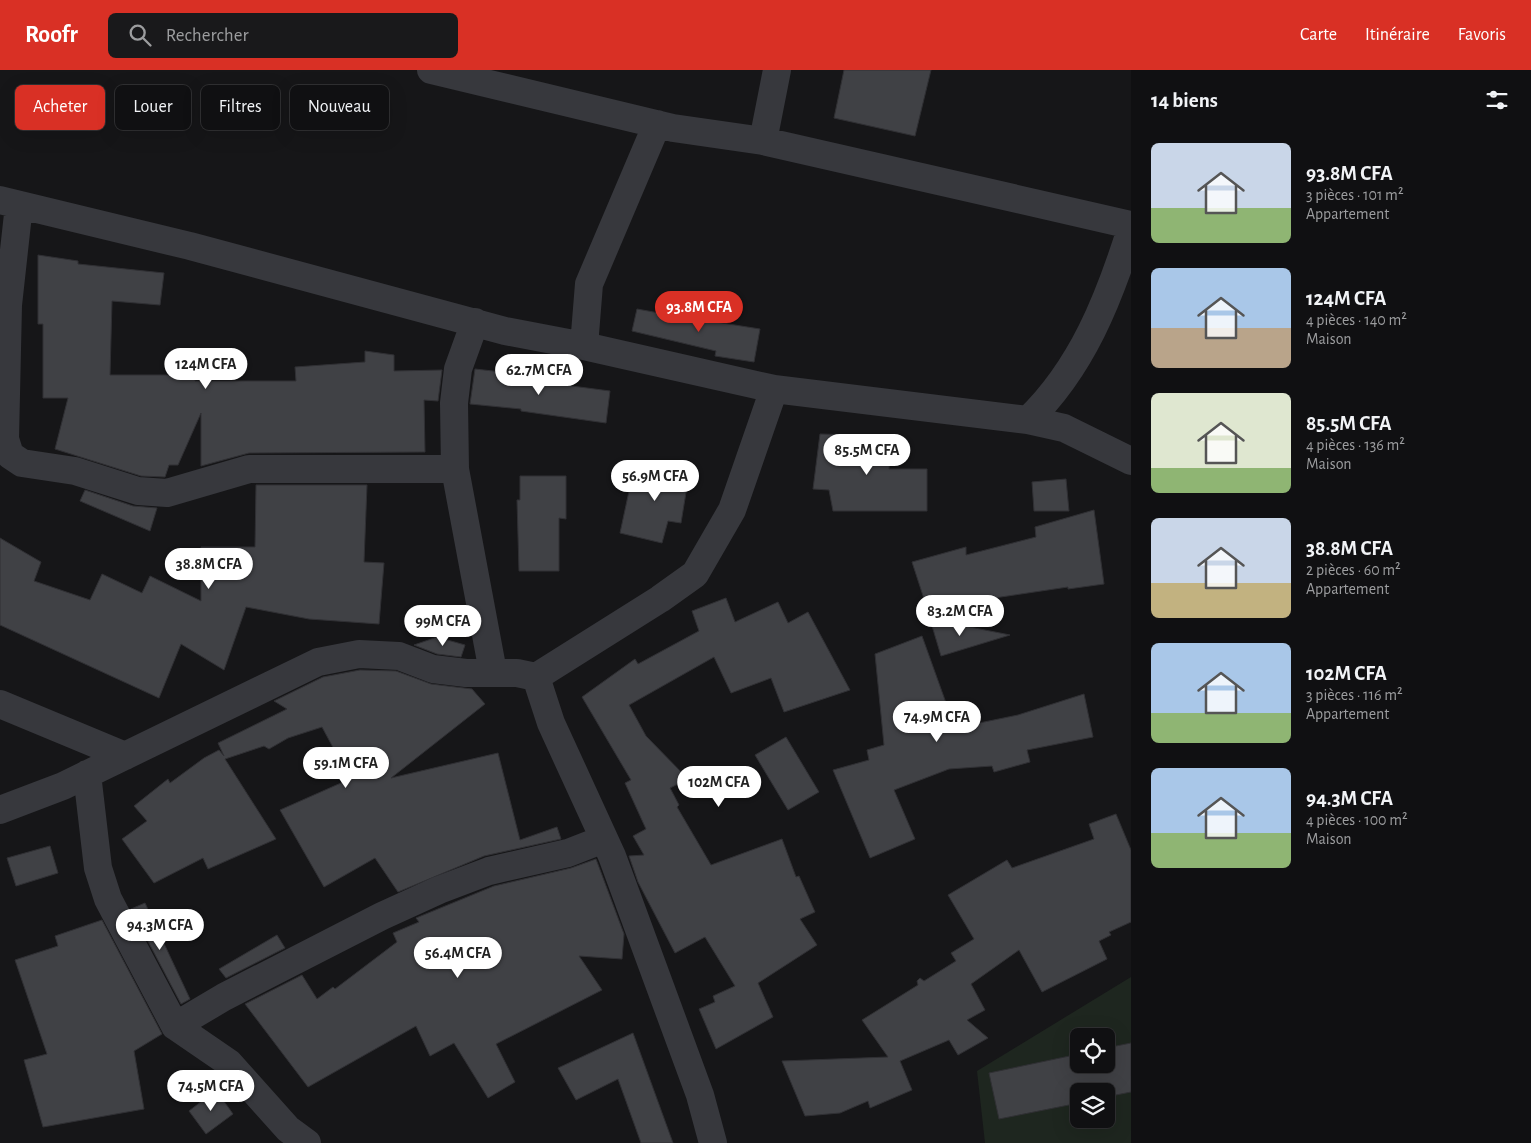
<!DOCTYPE html>
<html lang="fr">
<head>
<meta charset="utf-8">
<style>
  :root { --surface:#101012; --page:#19191b; --text:#f1f3f6; --muted:#9c9d9f; --line:#303032; --accent:#d93025 }
  body { margin:0; font-family:"Alegreya Sans",sans-serif; background:var(--page); color:var(--text); height:100vh; display:flex; flex-direction:column; font-size:19px; white-space:nowrap }
  * { box-sizing:border-box; margin:0 }
  p { font-size:16px; color:var(--muted) }
  .icon { flex:none; width:28px; height:28px; fill:none; stroke:currentColor; stroke-width:2; stroke-linecap:round; stroke-linejoin:round }
  .map { position:relative; flex:1; overflow:hidden }
  .sheet { display:flex; flex-direction:column; background:var(--surface); width:400px }
  .sheet>* { flex:none }
  .banner { position:absolute; left:15px; top:15px; width:475px; height:45px; display:flex; gap:10px }
  .tools { position:absolute; left:1070px; top:958px; display:grid; gap:10px }
  .tools a { display:grid; place-items:center; width:45px; height:45px; border-radius:8px; background:var(--surface); box-shadow:0 5px 20px #0002,0 0 0 1px var(--line); font-size:25px }
  .price { position:absolute; translate:-50% -42px; padding:0 11px; border-radius:18px; background:#fff; color:#222; font-size:16px; line-height:32px; filter:drop-shadow(0 1px 2px #0008) }
  .price::after { content:''; position:absolute; left:50%; top:30px; width:15px; height:11px; margin-left:-8px; background:inherit; clip-path:polygon(0 0,100% 0,50% 100%) }
  .price.current { background:var(--accent); color:#fff }
  ul { padding:0; list-style:none }
  li { display:flex; align-items:center; gap:15px; height:125px; padding:0 20px }
  li span { display:grid; place-items:center; flex:none; width:140px; height:100px; border-radius:8px; color:#555 }
  li>.icon { margin-inline-start:auto }
  span .icon { width:60px; height:60px; fill:#fffc; stroke-width:1 }
  li b { font-size:21px }
  h2 { display:flex; justify-content:space-between; align-items:center; height:60px; padding:0 20px; font-size:21px }
  .pill { padding:0 18px; border-radius:8px; background:var(--surface); box-shadow:0 5px 20px #0002,0 0 0 1px var(--line); font-size:18px; line-height:45px }
  .pill.current { background:var(--accent); color:#fff }
  header { display:flex; align-items:center; gap:30px; box-sizing:border-box; height:70px; padding:0 25px; background:var(--accent); color:#fff }
  header strong { font-size:24px }
  nav { display:flex; gap:28px; margin-inline-start:auto; font-size:18px }
  .search { width:350px; height:45px; background:var(--page); display:flex; align-items:center; gap:12px; box-sizing:border-box; padding:0 18px; border-radius:8px; color:var(--muted); font-size:19px }
  main { display:flex; flex:1; min-height:0 }
  .map>svg:first-child { display:block }
</style>
</head>
<body>
<header>
<strong>Roofr</strong>
<div class="search"><svg class="icon" aria-label="search" viewBox="0 0 24 24"><circle cx="10" cy="10" r="6"/><path d="M15 15l6 6"/></svg>Rechercher</div>
<nav><a>Carte</a><a>Itinéraire</a><a>Favoris</a></nav>
</header>
<main>
<div class="map">
<svg width="1131" height="1073" viewBox="0 0 1131 1073">
  <rect width="100%" height="100%" fill="#161618"/>
  <path fill="#1e261f" fill-rule="evenodd" d="M1131,907v166h-146l-8,-72zM1079,966h27v28h-27zM1079,1021h27v28h-27z"/>
  <path fill="#404145" stroke="#303034" d="M844,0h87l-16,66 -81,-18z
    M38,185l40,6v3l86,9 -4,32 -48,-4 -2,74h85v6h101l-1,-14 70,-5v-11l29,4v16l48,-1 -4,31 -14,-1 1,52 -176,1 -48,13v-53l-23,52h-9l-4,12 -24,-1 -86,-27 13,-51h-25v-74h-5z
    M660,237l43,10v3l57,9 -6,33 -39,-6 1,-5 -84,-20 5,-22 22,4z
    M475,299l90,10 -1,6 46,6 -4,32 -85,-12v-2l-51,-5z
    M820,364l71,2 -2,33h38v42h-94l-4,-21 -16,-1z
    M634,398h56l-9,55 -13,-2 -6,22 -42,-10z
    M520,406h46v43l-7,-1v53h-40l-2,-71h3z
    M1066,409l3,32h-35l-2,-29z
    M256,415h111l-3,77 20,1 -5,61 -70,-5 -63,-12 -22,63 -43,-26 -22,54 -159,-73v-87l41,24 -7,19 56,19 12,-26 40,19 8,-17 51,25v-54h54z
    M85,420l48,16 24,2 -7,23 -70,-30z
    M1094,440l10,74 -36,5v-2l-141,21 -15,-46 54,-15v8l70,-18 -1,-10z
    M726,528l9,24 43,-20 10,21 20,-11 42,78 -66,22 -13,-34 -40,15 -17,-36 -85,48 17,31 42,43 -18,9 9,17 -2,2 34,58 71,-26 14,38 3,-1 16,36 -15,7 17,26 -59,38 15,34 -57,32 -17,-40 16,-7 -2,-6 22,-10 -30,-49 -30,16 -37,-71 -9,-26 15,-1 -11,-19 13,-7 -21,-46 6,-3 -49,-83 53,-38 3,5 61,-33 -7,-20z
    M930,549l80,16 -69,21z
    M922,566l33,92 63,-13 66,-21 9,43 -66,13 3,12 -36,10 -2,-6 -43,3 -55,21 21,49 -45,19 -37,-88 36,-10 -2,-10 17,-5 -9,-91z
    M437,567l28,8 -4,12 -24,-3 -23,-9z
    M360,600l36,1 35,13 41,5 13,15 -94,74 107,-25 22,87 37,-13 4,12 -77,17 -86,36 -23,-34 -51,29 -44,-77 70,-31 -28,-52 -34,11 -19,11 -5,-3 -39,13 51,80 -68,30 -5,-11 -49,25 -32,-44 25,-18 -13,-15 34,-27 2,4 34,-25 15,-8 5,6 -6,-13 69,-34 -13,-8 49,-24z
    M786,667l33,55 -31,18 -33,-55z
    M1116,744l15,36v72l-22,10 2,3 -12,6 8,18 -65,33 -23,-42 -48,34 14,26 -18,10 21,18 -30,17 -9,-15 -49,21 12,29 -42,18 -2,-7 -28,12 -35,3 -23,-55 106,-4 -26,-37 56,-35 -1,-4 3,-3 4,3 32,-20 -5,-8 23,-14 -26,-44 59,-35 5,8 82,-29 -5,-15z
    M50,776l8,27 -42,13 -9,-28z
    M596,789l28,75 -2,25 -43,-3 23,34 -106,54 19,38 -27,16 -34,-55 -24,13 -14,-30 -108,61 -63,-83 57,-29 15,24 16,-12 2,2 62,-47 -4,-9 26,-11 -3,-4 78,-32 77,-18z
    M145,833l45,96 -9,5 -50,-95z
    M102,850l60,114 -28,17 10,58 -101,18 -19,-67 23,-6 -32,-94 43,-14 -3,-10z
    M277,865l8,13 -59,30 -7,-9z
    M633,963l40,110h-32l-23,-64 -42,21 -18,-32z
    M1131,973v49l-25,5v-6h-27v12l-80,16 -10,-46 90,-19v10h27v-16z
    M216,1020l17,24 -27,20 -17,-23z"/>
  <g fill="none" stroke-linecap="round" stroke-linejoin="round">
    <path stroke="#37383d" stroke-width="28" d="M431,0l242,58 90,13 368,84
      M763,71l14,-71
      M0,130l190,46 315,85 79,15 190,43 254,31 36,8 67,33
      M19,135l-11,100 -3,134 5,16 12,8 53,8 63,20 29,2 82,-24h206l38,203
      M584,276l5,-62 68,-160
      M1028,350c54,-52 81,-121 103,-191
      M455,399l-1,-66 4,-34 17,-47
      M0,634l125,52
      M87,704l11,94 10,31 67,127 54,37 59,66 19,14
      M0,740l63,-24 255,-124 41,-8 40,2 34,13 33,4h51l19,4
      M175,956l49,-29 158,-81 57,-26 50,-19 79,-18 36,-14
      M713,1073l-13,-48 -88,-239 -61,-133 -15,-46 124,-78 35,-25 37,-64 42,-121"/>
  </g>
</svg>
<div class="tools">
<a><svg class="icon" aria-label="locate" viewBox="0 0 24 24"><circle cx="12" cy="12" r="6"/><path d="M12 2v4M12 18v4M2 12h4M18 12h4"/></svg></a>
<a><svg class="icon" aria-label="layers" viewBox="0 0 24 24"><path d="M12 4l9 5-9 5-9-5zM3 14l9 5 9-5"/></svg></a>
</div>
<b class="price current" style="left:699px;top:263px">93.8M CFA</b>
<b class="price" style="left:206px;top:320px">124M CFA</b>
<b class="price" style="left:539px;top:326px">62.7M CFA</b>
<b class="price" style="left:867px;top:406px">85.5M CFA</b>
<b class="price" style="left:655px;top:432px">56.9M CFA</b>
<b class="price" style="left:209px;top:520px">38.8M CFA</b>
<b class="price" style="left:960px;top:567px">83.2M CFA</b>
<b class="price" style="left:443px;top:577px">99M CFA</b>
<b class="price" style="left:937px;top:673px">74.9M CFA</b>
<b class="price" style="left:346px;top:719px">59.1M CFA</b>
<b class="price" style="left:719px;top:738px">102M CFA</b>
<b class="price" style="left:160px;top:881px">94.3M CFA</b>
<b class="price" style="left:458px;top:909px">56.4M CFA</b>
<b class="price" style="left:211px;top:1042px">74.5M CFA</b>
<div class="banner">
<a class="pill current">Acheter</a>
<a class="pill">Louer</a>
<a class="pill">Filtres</a>
<a class="pill">Nouveau</a>
</div>
</div>
<section class="sheet">
<h2>14 biens<svg class="icon" aria-label="filters" viewBox="0 0 24 24"><path d="M4 7h16M4 17h16"/><circle cx="9" cy="7" r="2"/><circle cx="15" cy="17" r="2"/></svg></h2>
<ul>
<li><span style="background:linear-gradient(#c9d6e8 65%,#8fb573 0)"><svg class="icon" aria-label="home" viewBox="0 0 24 24"><path d="M3 11l9-7 9 7M6 9v11h12V9"/></svg></span><div><b>93.8M CFA</b><p>3 pièces · 101 m²</p><p>Appartement</p></div></li>
<li><span style="background:linear-gradient(#a9c7e8 60%,#b9a48a 0)"><svg class="icon" aria-label="home" viewBox="0 0 24 24"><path d="M3 11l9-7 9 7M6 9v11h12V9"/></svg></span><div><b>124M CFA</b><p>4 pièces · 140 m²</p><p>Maison</p></div></li>
<li><span style="background:linear-gradient(#dfe7d0 75%,#8fb573 0)"><svg class="icon" aria-label="home" viewBox="0 0 24 24"><path d="M3 11l9-7 9 7M6 9v11h12V9"/></svg></span><div><b>85.5M CFA</b><p>4 pièces · 136 m²</p><p>Maison</p></div></li>
<li><span style="background:linear-gradient(#c9d6e8 65%,#c2b280 0)"><svg class="icon" aria-label="home" viewBox="0 0 24 24"><path d="M3 11l9-7 9 7M6 9v11h12V9"/></svg></span><div><b>38.8M CFA</b><p>2 pièces · 60 m²</p><p>Appartement</p></div></li>
<li><span style="background:linear-gradient(#a9c7e8 70%,#8fb573 0)"><svg class="icon" aria-label="home" viewBox="0 0 24 24"><path d="M3 11l9-7 9 7M6 9v11h12V9"/></svg></span><div><b>102M CFA</b><p>3 pièces · 116 m²</p><p>Appartement</p></div></li>
<li><span style="background:linear-gradient(#a9c7e8 65%,#8fb573 0)"><svg class="icon" aria-label="home" viewBox="0 0 24 24"><path d="M3 11l9-7 9 7M6 9v11h12V9"/></svg></span><div><b>94.3M CFA</b><p>4 pièces · 100 m²</p><p>Maison</p></div></li>
</ul>
</section>
</main>
</body>
</html>
